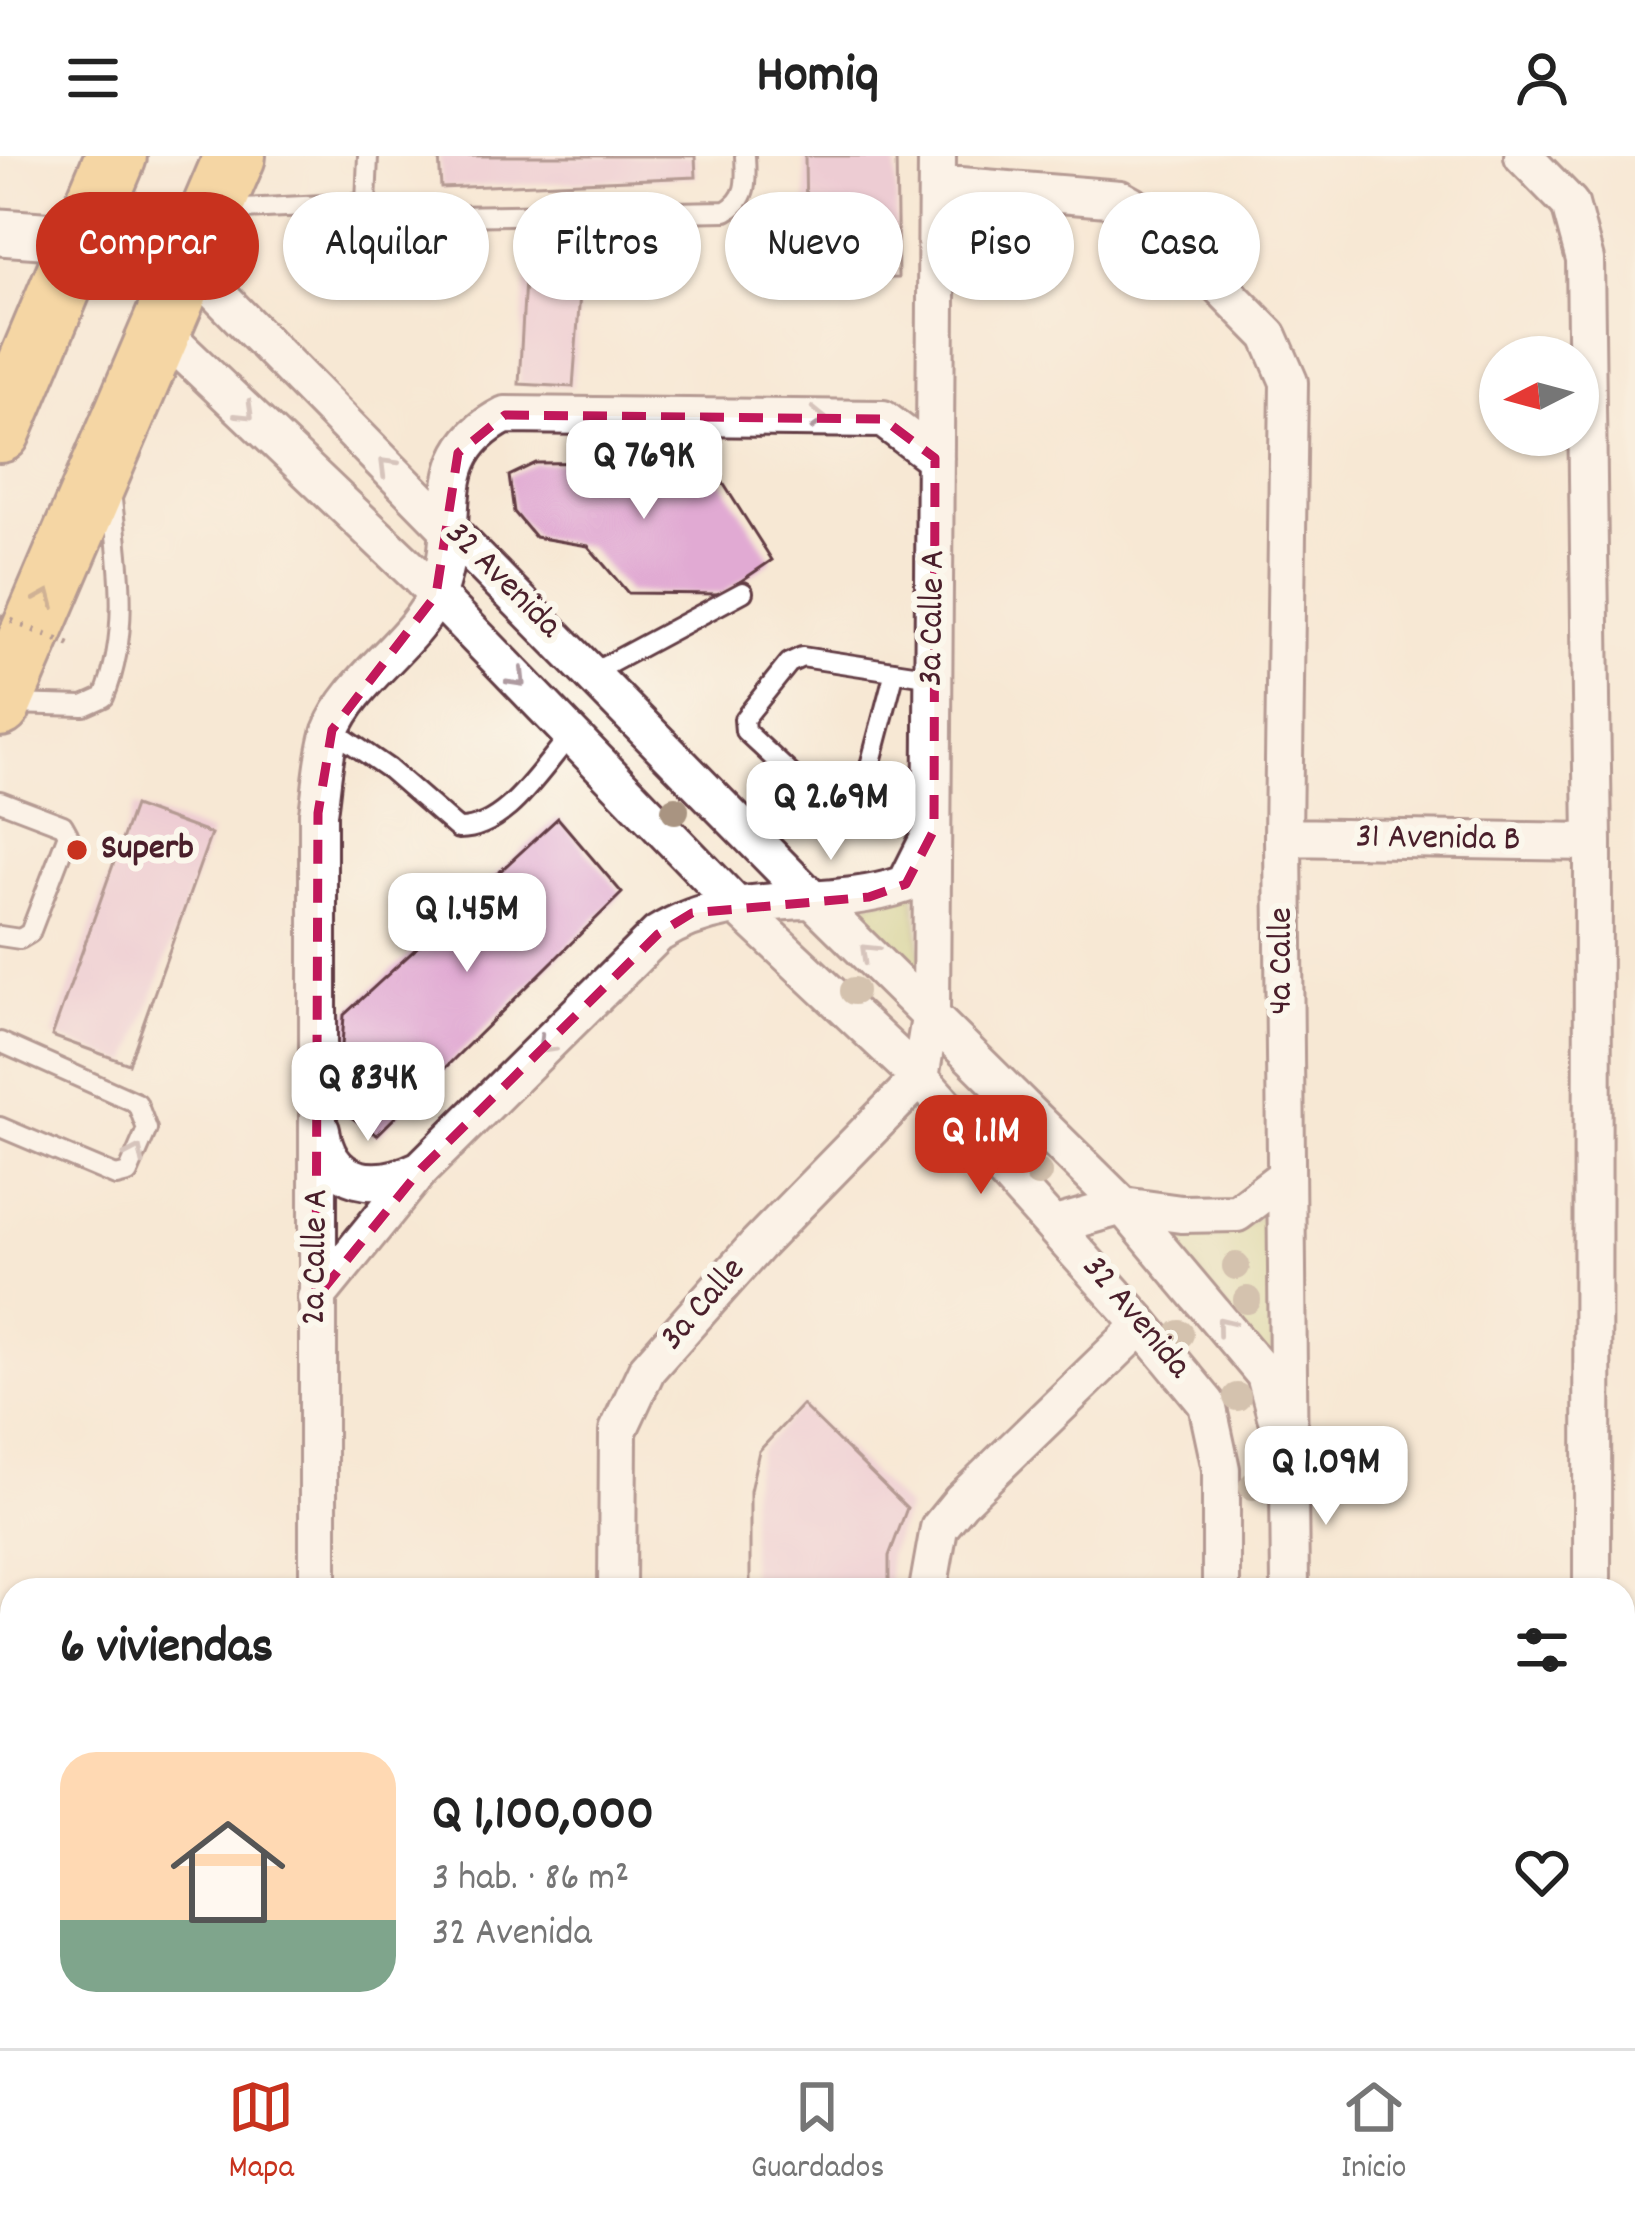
<!DOCTYPE html>
<html lang="es">
<head>
<meta charset="utf-8">
<style>
  :root { --surface:#fff; --page:#f6f6f6; --text:#222; --muted:#767676; --line:#e0e0e0; --accent:#c8321e }
  body { margin:0; font-family:Dekko,sans-serif; background:var(--page); color:var(--text); height:100vh; display:flex; flex-direction:column; font-size:45px; white-space:nowrap }
  * { box-sizing:border-box; margin:0 }
  p { font-size:39px; color:var(--muted) }
  .icon { flex:none; width:66px; height:66px; fill:none; stroke:currentColor; stroke-width:2; stroke-linecap:round; stroke-linejoin:round }
  .map { position:relative; flex:1; overflow:hidden }
  .side { position:absolute; left:0px; top:1422px; width:1635px; height:471px; display:flex; flex-direction:column; background:var(--surface); border-radius:36px 36px 0 0; box-shadow:0 3px 9px #0004 }
  .side>* { flex:none }
  .top-card { position:absolute; left:36px; top:36px; width:1563px; height:108px; display:flex; gap:24px }
  .needle { width:78px; rotate:264deg }
  .fabs { position:absolute; left:1479px; top:180px; display:grid; gap:24px }
  .fabs a { display:grid; place-items:center; width:120px; height:120px; border-radius:50%; background:var(--surface); box-shadow:0 3px 9px #0004; font-size:60px }
  .price { position:absolute; translate:-50% -102px; padding:0 27px; border-radius:24px; background:#fff; color:#222; font-size:39px; line-height:78px; filter:drop-shadow(0 3px 6px #0008) }
  .price::after { content:''; position:absolute; left:50%; top:72px; width:36px; height:27px; margin-left:-18px; background:inherit; clip-path:polygon(0 0,100% 0,50% 100%) }
  .price.current { background:var(--accent); color:#fff }
  ul { padding:0; list-style:none }
  li { display:flex; align-items:center; gap:36px; height:300px; padding:0 60px }
  li+li { border-top:3px solid var(--line) }
  li span { display:grid; place-items:center; flex:none; width:336px; height:240px; border-radius:36px; color:#555 }
  li>.icon { margin-inline-start:auto }
  span .icon { width:144px; height:144px; fill:#fffc; stroke-width:1 }
  li b { font-size:51px }
  h2 { display:flex; justify-content:space-between; align-items:center; height:144px; padding:0 60px; font-size:51px }
  .pill { padding:0 42px; border-radius:54px; background:var(--surface); box-shadow:0 3px 9px #0004; font-size:42px; line-height:108px }
  .pill.current { background:var(--accent); color:#fff }
  header { display:flex; justify-content:space-between; align-items:center; height:156px; padding:0 60px; background:var(--surface); font-size:54px; font-weight:800 }
  .tabs { display:flex; justify-content:space-around; align-items:center; height:168px; border-top:3px solid var(--line); background:var(--surface); font-size:33px; color:var(--muted) }
  .tabs a { display:grid; justify-items:center; gap:6px }
  .tabs .current { color:var(--accent) }
  .map>svg:first-child { display:block }
</style>
</head>
<body>
<header><svg class="icon" aria-label="menu" viewBox="0 0 24 24"><path d="M4 6h16M4 12h16M4 18h16"/></svg>Homiq<svg class="icon" aria-label="person" viewBox="0 0 24 24"><circle cx="12" cy="8" r="4"/><path d="M4 21q1-7 8-7t8 7"/></svg></header>
<div class="map">
<svg width="1635" height="1892" viewBox="0 0 1635 1892">
  <rect width="100%" height="100%" fill="#fbf7ec"/>
  <filter id="ink" filterUnits="userSpaceOnUse"><feTurbulence type="fractalNoise" baseFrequency=".00833" numOctaves="2"/><feDisplacementMap in="SourceGraphic" scale="24" xChannelSelector="R" yChannelSelector="G"/><feConvolveMatrix kernelMatrix="1 2 1 2 8 2 1 2 1" color-interpolation-filters="sRGB"/></filter>
  <filter id="wash" filterUnits="userSpaceOnUse"><feTurbulence type="fractalNoise" baseFrequency=".004" numOctaves="4" result="noise"/><feDisplacementMap in="SourceGraphic" scale="48" xChannelSelector="R" yChannelSelector="G"/><feGaussianBlur stdDeviation="2.7" result="paint"/><feColorMatrix in="noise" values="0 0 0 0 0 0 0 0 0 0 0 0 0 0 0 0 0 1.4 0 .05"/><feComposite in="paint" operator="in"/></filter>
  <g filter="url(#wash)">
    <rect width="100%" height="100%" fill="#f7e8d4"/>
    <path fill="#b5c366" stroke="#807148" stroke-width="3" d="M914,735l11,103 -90,-83z
      M1272,1052l1,160 -111,-141c48,12 71,10 110,-19z"/>
    <g id="blocks">
      <path fill="#e1aad3" d="M439,0h256l1,21 -255,11z
        M805,0h91l2,122 -91,1z
        M525,123l56,1 -8,107 -54,-3z
        M709,305l63,99 -50,34 -94,-1 -40,-47 -53,-9 -21,-25 -5,-36 27,-13z
        M134,650l77,28 -82,230 -77,-28z
        M558,662l64,75 -245,242 -39,-27 6,-93z
        M802,1249l105,103 -18,48v34h-139v-99l9,-40z"/>
    </g>
  </g>
  <g filter="url(#ink)">
    <use href="#blocks" fill-opacity="0" stroke="#643d44" stroke-width="3"/>
    <g fill="none" stroke-linecap="round" stroke-linejoin="round">
      <g stroke="#643d44" stroke-width="24">
        <path id="service" d="M366,47l2,-47
          M223,54l143,-7 27,14 333,-6c23,-13 20,-32 19,-55
          M895,515l-39,148h-17l-94,-88 -1,-12 45,-56 13,-6 131,20
          M594,516l149,-80
          M11,548l73,2 20,-9c27,-66 15,-136 7,-205
          M332,574l57,39 69,60c48,1 83,-61 113,-94
          M0,645l63,24 5,9 -38,99 -10,6 -20,-3
          M0,886l137,61 10,26 -19,44 -12,3 -116,-49
          M0,1851l12,3
          M103,1881l32,6"/>
      </g>
      <g stroke="#643d44" stroke-width="42">
        <path id="minor" d="M1523,0l47,48 15,56 8,582 -1,748
          M937,28l183,15 32,18 117,119 20,46 -6,455 7,753
          M189,109l624,635 310,306 142,169 11,41
          M161,175l255,243 319,330 185,174 222,247 65,79 14,65v121
          M1283,681l310,5
          M321,974c8,58 56,60 100,39
          M1055,1069l68,-19 58,8 56,-1 47,-36
          M316,1142l105,-129 237,-235c78,-49 164,-21 248,-50l23,-46
          M318,1434v-777c4,-25 5,-57 13,-82 20,-52 87,-90 106,-139 28,-72 -13,-136 68,-177l378,4 52,39
          M617,1434l1,-159 29,-62 110,-124 163,-167 11,-66 6,-856
          M928,1434l11,-62 22,-27 181,-176
          M0,1597l12,6
          M929,1881v11
          M1225,1881v11
          M135,1892v-11
          M320,1892v-11
          M614,1892v-11
          M1292,1892v-11
          M1592,1892v-11"/>
      </g>
      <g stroke="#643d44" stroke-width="51">
        <path id="tertiary" d="M0,76l82,6"/>
      </g>
      <g stroke="#643d44" stroke-width="66">
        <path id="trunk" d="M0,276l116,-276
          M0,550l235,-550"/>
      </g>
      <use href="#service" stroke="#fff" stroke-width="18"/>
      <use href="#minor" stroke="#fff" stroke-width="36"/>
      <use href="#tertiary" stroke="#fff" stroke-width="45"/>
      <use href="#trunk" stroke="#f2c26a" stroke-width="60"/>
      <path stroke="#643d44" stroke-width="6" stroke-dasharray="3 9" stroke-linecap="butt" d="M0,460l75,31"/>
    </g>
    <g fill="#a99481">
      <circle cx="675" cy="654" r="14"/>
      <circle cx="854" cy="835" r="14"/>
      <circle cx="1038" cy="1017" r="14"/>
      <circle cx="1236" cy="1110" r="14"/>
      <circle cx="1247" cy="1144" r="14"/>
      <circle cx="1180" cy="1178" r="14"/>
      <circle cx="1237" cy="1241" r="14"/>
      <circle cx="1253" cy="1330" r="14"/>
    </g>
    <defs><path id="oneway-chevron" d="M-2-3.5L2.5 0L-2 3.5" fill="none" stroke-width="1.6" stroke-linecap="round" stroke-linejoin="round" transform="scale(3)"/></defs>
    <g stroke="#ae9aa0">
      <use href="#oneway-chevron" transform="translate(246 256) rotate(44)"/>
      <use href="#oneway-chevron" transform="translate(818 262) rotate(1)"/>
      <use href="#oneway-chevron" transform="translate(387 310) rotate(-135)"/>
      <use href="#oneway-chevron" transform="translate(518 523) rotate(46)"/>
      <use href="#oneway-chevron" transform="translate(868 796) rotate(-136)"/>
      <use href="#oneway-chevron" transform="translate(545 890) rotate(135)"/>
      <use href="#oneway-chevron" transform="translate(136 998) rotate(-65)"/>
      <use href="#oneway-chevron" transform="translate(1224 1169) rotate(-129)"/>
    </g>
    <use stroke="#9e704a" href="#oneway-chevron" transform="translate(46 442) rotate(-67)"/>
  </g>
  <path d="M0 0H1635V1892H0ZM505,259l378,4 52,39 -1,372 -28,54 -37,13 -177,16 -34,21 -237,235 -105,129 2,-485 14,-83 104,-135 22,-142z" fill="#f7e8d4" fill-opacity=".55" fill-rule="evenodd"/>
  <path fill="none" stroke="#c2185b" stroke-width="9" stroke-dasharray="24 15" stroke-linejoin="round" d="M505,259l378,4 52,39 -1,372 -28,54 -37,13 -177,16 -34,21 -237,235 -105,129 2,-485 14,-83 104,-135 22,-142z"/>
  <circle fill="#c8321e" stroke="#fbf7ec" stroke-width="4.5" cx="77" cy="694" r="12"/>
  <g text-anchor="middle" dominant-baseline="central" stroke-width="12" stroke-linejoin="round" paint-order="stroke">
    <g font-size="36" fill="#4a1f2b" stroke="#fbf7ec">
      <text transform="translate(502 425) rotate(45)">32 Avenida</text>
      <text transform="translate(934 462) rotate(-89)">3a Calle A</text>
      <text transform="translate(1438 684) rotate(1)">31 Avenida B</text>
      <text transform="translate(1283 805) rotate(-90)">4a Calle</text>
      <text transform="translate(317 1101) rotate(-89)">2a Calle A</text>
      <text transform="translate(704 1149) rotate(-49)">3a Calle</text>
      <text transform="translate(1135 1162) rotate(50)">32 Avenida</text>
    </g>
    <g font-size="36" font-weight="bold" fill="#4a1f2b" stroke="#fbf7ec" text-anchor="start">
      <text x="101" y="694">Superb</text>
    </g>
  </g>
</svg>
<div class="fabs">
<a><svg class="needle" viewBox="-14 -14 28 28"><path d="M0-13l5 13h-10z" fill="#e53935"/><path d="M0 13l5-13h-10z" fill="#767676"/></svg></a>
</div>
<b class="price" style="left:644px;top:366px">Q 769K</b>
<b class="price" style="left:831px;top:707px">Q 2.69M</b>
<b class="price" style="left:467px;top:819px">Q 1.45M</b>
<b class="price" style="left:368px;top:988px">Q 834K</b>
<b class="price current" style="left:981px;top:1041px">Q 1.1M</b>
<b class="price" style="left:1326px;top:1372px">Q 1.09M</b>
<div class="top-card">
<a class="pill current">Comprar</a>
<a class="pill">Alquilar</a>
<a class="pill">Filtros</a>
<a class="pill">Nuevo</a>
<a class="pill">Piso</a>
<a class="pill">Casa</a>
</div>
<section class="side">
<h2>6 viviendas<svg class="icon" aria-label="filters" viewBox="0 0 24 24"><path d="M4 7h16M4 17h16"/><circle cx="9" cy="7" r="2"/><circle cx="15" cy="17" r="2"/></svg></h2>
<ul>
<li><span style="background:linear-gradient(#ffd9b3 70%,#7fa58c 0)"><svg class="icon" aria-label="home" viewBox="0 0 24 24"><path d="M3 11l9-7 9 7M6 9v11h12V9"/></svg></span><div><b>Q 1,100,000</b><p>3 hab. · 86 m²</p><p>32 Avenida</p></div><svg class="icon" aria-label="heart" viewBox="0 0 24 24"><path d="M12 20l-8-8c-3-5 5-10 8-4 3-6 11-1 8 4z"/></svg></li>
</ul>
</section>
</div>
<nav class="tabs">
<a class="current"><svg class="icon" aria-label="map" viewBox="0 0 24 24"><path d="M3 6l6-2 6 2 6-2v14l-6 2-6-2-6 2zM9 4v14M15 6v14"/></svg>Mapa</a>
<a><svg class="icon" aria-label="saved" viewBox="0 0 24 24"><path d="M7 4h10v16l-5-4-5 4z"/></svg>Guardados</a>
<a><svg class="icon" aria-label="home" viewBox="0 0 24 24"><path d="M3 11l9-7 9 7M6 9v11h12V9"/></svg>Inicio</a>
</nav>
</body>
</html>
